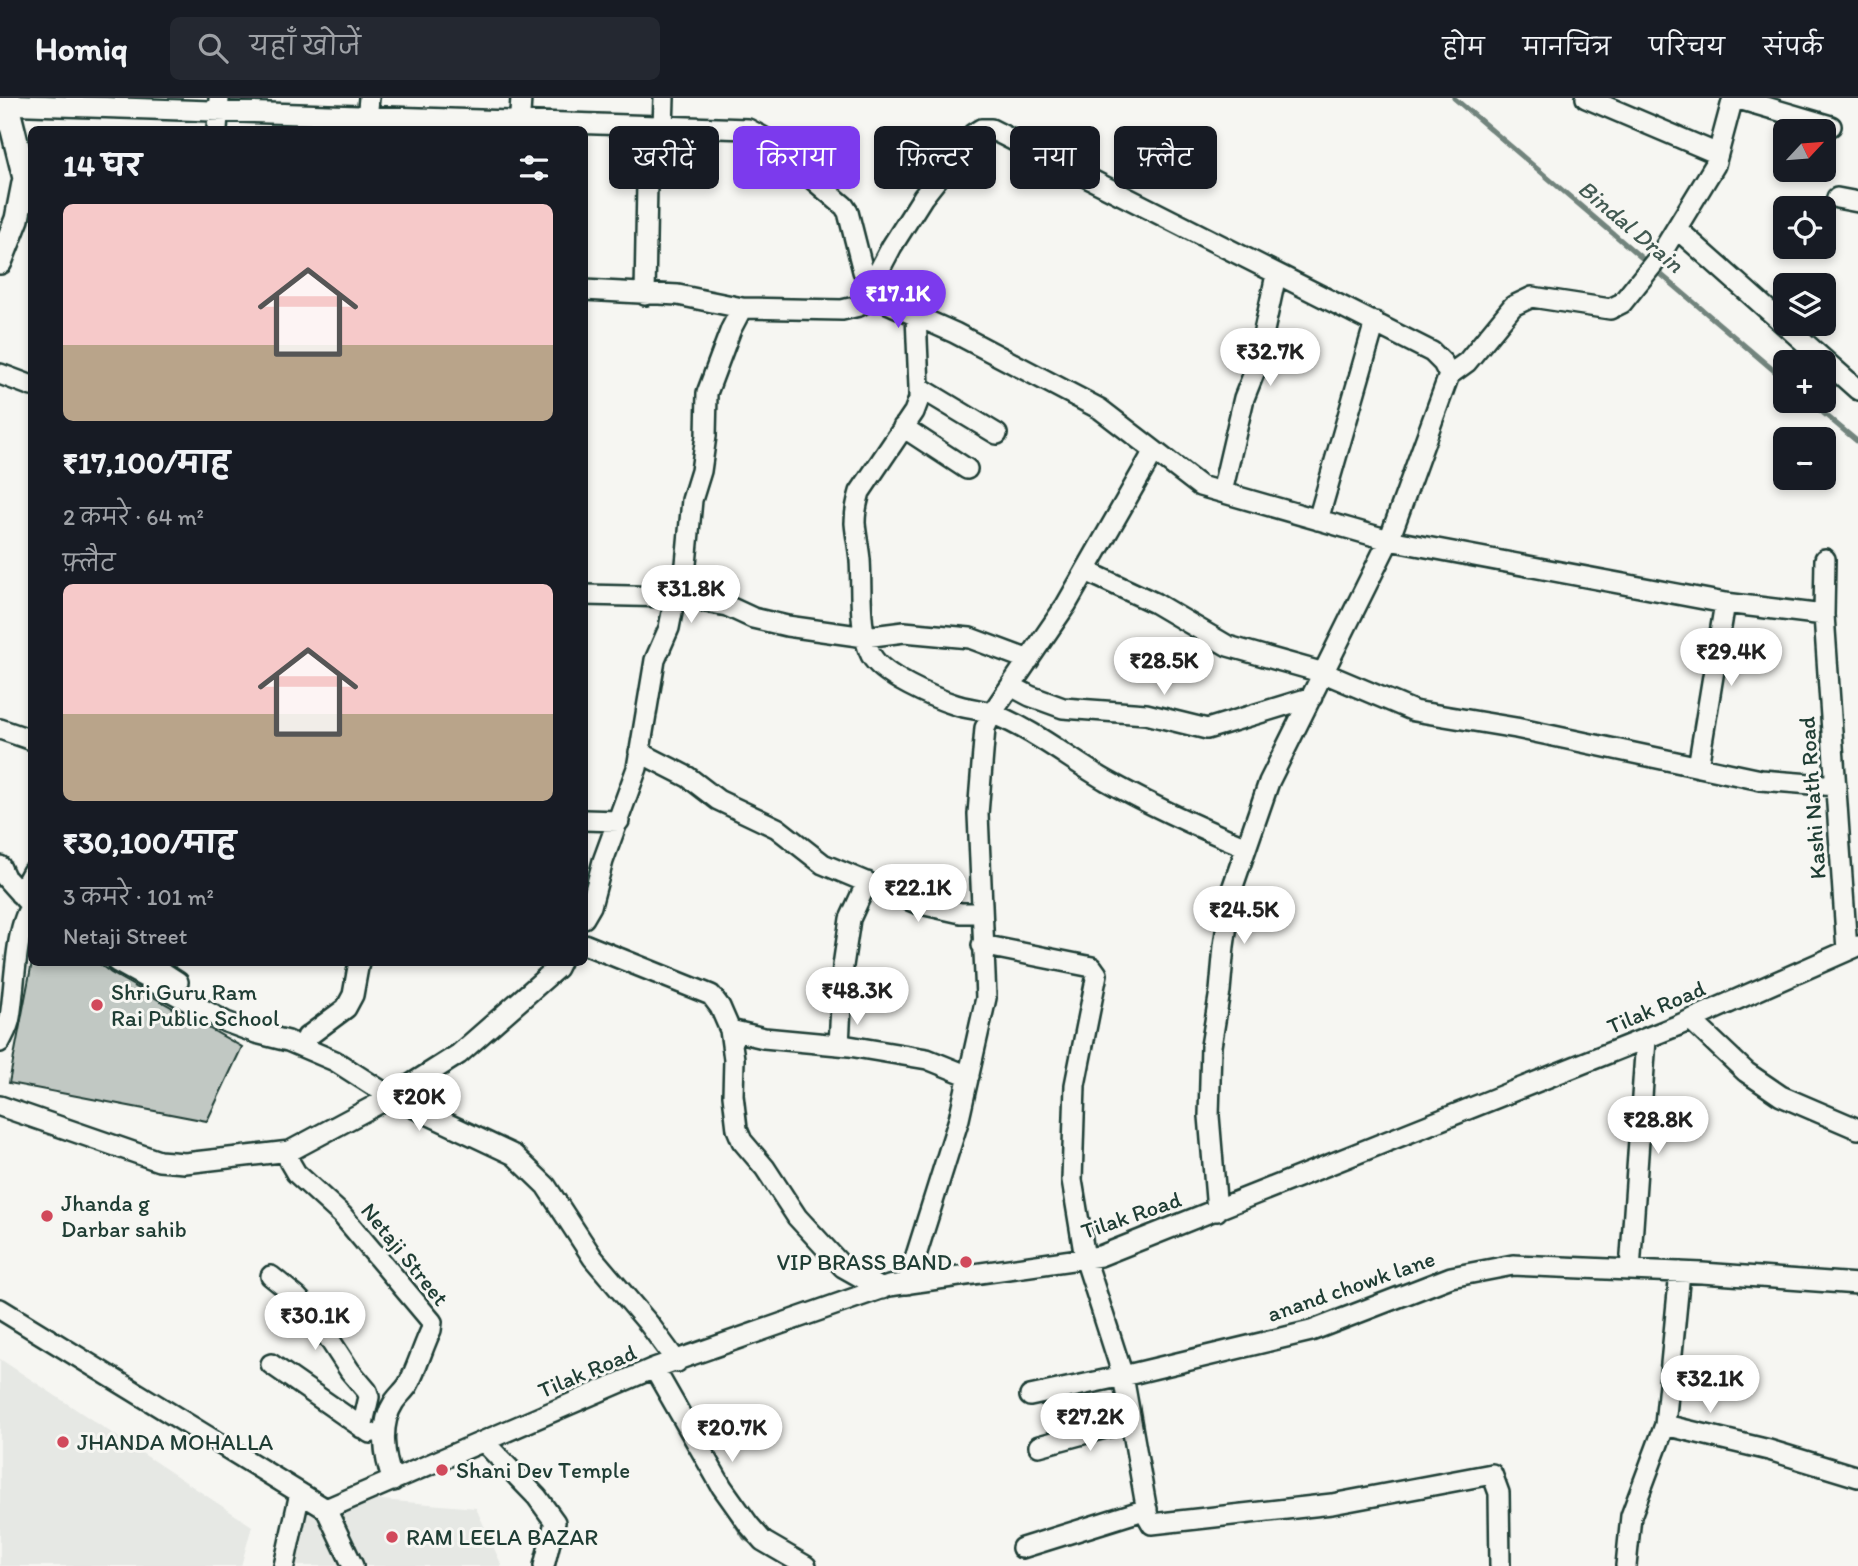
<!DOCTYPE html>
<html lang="hi">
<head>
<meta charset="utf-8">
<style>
  :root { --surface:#171b24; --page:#242831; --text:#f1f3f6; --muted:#9ea1a6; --line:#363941; --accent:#7c3aed }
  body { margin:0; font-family:Itim,"Playpen Sans Deva",sans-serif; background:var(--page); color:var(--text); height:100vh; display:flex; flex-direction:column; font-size:26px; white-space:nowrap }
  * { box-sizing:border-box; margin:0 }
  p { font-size:23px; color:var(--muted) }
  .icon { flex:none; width:38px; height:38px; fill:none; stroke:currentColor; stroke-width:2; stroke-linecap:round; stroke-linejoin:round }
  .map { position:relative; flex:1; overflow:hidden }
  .drawer { position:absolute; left:28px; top:28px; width:560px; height:840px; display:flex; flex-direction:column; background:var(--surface); border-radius:10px; box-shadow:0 4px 10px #0003 }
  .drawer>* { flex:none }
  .guide { position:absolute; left:609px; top:28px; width:665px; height:63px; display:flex; gap:14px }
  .needle { width:46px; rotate:64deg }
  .buttons { position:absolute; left:1773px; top:21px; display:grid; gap:14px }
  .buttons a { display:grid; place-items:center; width:63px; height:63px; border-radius:10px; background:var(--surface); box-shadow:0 4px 10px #0003; font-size:35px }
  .price { position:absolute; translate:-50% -60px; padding:0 16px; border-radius:24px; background:#fff; color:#222; font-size:23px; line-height:46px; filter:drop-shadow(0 2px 4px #0008) }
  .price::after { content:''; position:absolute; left:50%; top:42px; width:21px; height:16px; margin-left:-10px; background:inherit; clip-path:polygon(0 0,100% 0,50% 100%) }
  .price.selected { background:var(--accent); color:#fff }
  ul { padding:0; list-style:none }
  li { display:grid; align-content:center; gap:14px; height:371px; padding:0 35px }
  li span { display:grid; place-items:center; height:217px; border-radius:10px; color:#555 }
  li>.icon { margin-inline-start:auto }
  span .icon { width:126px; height:126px; fill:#fffc; stroke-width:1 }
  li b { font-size:30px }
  h2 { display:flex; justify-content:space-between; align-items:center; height:84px; padding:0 35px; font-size:30px }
  .chip { padding:0 24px; border-radius:10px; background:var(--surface); box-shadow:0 4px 10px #0003; font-size:24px; line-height:63px }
  .chip.selected { background:var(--accent); color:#fff }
  header { display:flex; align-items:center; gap:42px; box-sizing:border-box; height:98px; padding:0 35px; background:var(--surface); border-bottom:2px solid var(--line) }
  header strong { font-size:33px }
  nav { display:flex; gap:38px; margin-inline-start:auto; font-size:24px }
  .search { width:490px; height:63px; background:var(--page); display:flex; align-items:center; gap:18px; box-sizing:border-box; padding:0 24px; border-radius:10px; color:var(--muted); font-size:26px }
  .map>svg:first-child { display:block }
</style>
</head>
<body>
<header>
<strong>Homiq</strong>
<div class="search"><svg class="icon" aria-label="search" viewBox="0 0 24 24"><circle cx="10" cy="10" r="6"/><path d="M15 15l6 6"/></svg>यहाँ खोजें</div>
<nav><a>होम</a><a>मानचित्र</a><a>परिचय</a><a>संपर्क</a></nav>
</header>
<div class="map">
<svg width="1858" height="1468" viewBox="0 0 1858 1468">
  <rect width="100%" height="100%" fill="#f6f6f2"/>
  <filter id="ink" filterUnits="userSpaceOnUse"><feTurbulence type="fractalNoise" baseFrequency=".0143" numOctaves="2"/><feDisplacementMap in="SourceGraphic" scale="14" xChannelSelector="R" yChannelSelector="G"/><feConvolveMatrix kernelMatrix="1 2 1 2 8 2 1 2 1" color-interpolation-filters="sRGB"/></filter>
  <g filter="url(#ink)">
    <path fill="#e6e8e4" d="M0,1261l252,167 -11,40h-241z
      M300,1395l176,15 26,58h-211z"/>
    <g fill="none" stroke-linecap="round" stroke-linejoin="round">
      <path stroke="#72847d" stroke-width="5" d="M1454,0l331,282
        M1809,303l49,41
        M731,1418l14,22 11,7"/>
    </g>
    <path fill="#c1c8c3" stroke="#1f3d34" stroke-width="2" d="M32,864h65l14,11 131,74 -35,74 -198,-38z"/>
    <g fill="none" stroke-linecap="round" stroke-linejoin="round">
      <g stroke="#1f3d34" stroke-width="24">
        <path id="minor" d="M1586,0l132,56
          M1735,0l96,28
          M0,6l748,25 15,8 81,69 4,6 15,59 20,30 72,32 145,76 100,77 189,54 336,63 99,12
          M663,30l1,-30
          M217,32l2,-31
          M366,32l3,-32
          M519,32l2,-32
          M1837,100l21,4
          M1677,131l181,161
          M872,186l20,-38 31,-49 50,-63 8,-5h10l441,223 11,11 6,12
          M584,192l94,5 64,13 100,2 17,-4 20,-11
          M645,197l3,-168
          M916,218l3,71v12l-5,13 -54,80c-3,10 -5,20 -5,31 1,13 4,25 5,37 2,27 -2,70 11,95 11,21 63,43 85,50 12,4 25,4 37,9 41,16 76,45 114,67 45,25 91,46 139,66
          M0,276l32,12
          M919,289l78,47
          M903,329l64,42
          M1222,394l22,-94 12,-30 20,-93
          M1318,422l57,-198
          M1825,461l-1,56 23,335
          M1086,473l69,32 73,43 96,27 90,38 102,17 245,52 75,6
          M584,497l91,2 26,4 26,5 26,12 34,8 78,11 39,-5 66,6 59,22
          M1011,588l19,10 33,12 83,6 61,15 105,-32
          M0,631l32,11
          M639,654l49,25 30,23 59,28 46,36 93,39 45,10h20
          M1698,669l27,-164
          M584,722l35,1
          M0,768l5,11 27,30
          M20,796l12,-22
          M584,820l7,-12 12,-45 34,-93 18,-108 14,-32 6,-31 11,-33 6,-64 9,-29 5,-35 1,-43 24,-64 11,-21
          M584,846l127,51 9,12 10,23 4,29 -1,36 4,34 5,12 23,27 32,49 46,50 39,22
          M982,847l110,22 5,7 -22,111 -3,95 13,78 38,118 188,-45 140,-54 62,-12 189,8 156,11
          M117,864l109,60 30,11 32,8 47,20 56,36 123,58 32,31 47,72 56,66 28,38
          M147,864l31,20
          M1691,922l55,52 35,24 77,33
          M730,932l34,8 85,8 78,13 42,17
          M307,939l39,-29 7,-13 6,-33
          M0,944c4,-8 9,-16 10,-25 5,-28 5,-92 22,-112
          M839,947l4,-79 7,-47 17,-37
          M0,1008l159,55 26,2 105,-12 101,-54 68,-43 98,-86 3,-6
          M290,1053l-1,10 7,12 46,42 90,107 -1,8c-8,17 -14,38 -23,55 -4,6 -10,11 -14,17 -15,23 -10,55 -1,79
          M1217,1113l-8,-95 2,-70 9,-55 4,-45 8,-57 37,-107 120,-242 60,-165 18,-13 46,-56 19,-9 78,12 12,-6 37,-46 56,-92 18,-67
          M1630,1172l16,-231
          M1680,1174l-15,153 104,25 89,27
          M271,1178l26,21 16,17 37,57 17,20 2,6 -7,31
          M907,1186l52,-165 27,-121 -8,-184 7,-86 7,-15 74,-108 88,-154
          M0,1211l326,200
          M271,1266l99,69
          M654,1270l68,119 27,38 14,16 43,25
          M1030,1298l93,-20 25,141 4,7 180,-20 160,-30 7,19 1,73
          M484,1344l53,55 18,25 -11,44
          M1039,1348l92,-25
          M326,1411l328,-141 235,-82 211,-30 579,-231 179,-79
          M326,1411l27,57
          M1022,1450l125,-39
          M284,1468l16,-73
          M1626,1468l5,-50 34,-91"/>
      </g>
      <g stroke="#1f3d34" stroke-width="28">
        <path id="tertiary" d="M0,164l17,-43 8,-41 -20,-80"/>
      </g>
      <use href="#minor" stroke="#f6f6f2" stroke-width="19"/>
      <use href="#tertiary" stroke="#f6f6f2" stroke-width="23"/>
    </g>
  </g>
  <g fill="#d1495b" stroke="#f6f6f2" stroke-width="2.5">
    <circle cx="97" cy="907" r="7"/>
    <circle cx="47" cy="1118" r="7"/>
    <circle cx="966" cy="1164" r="7"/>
    <circle cx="63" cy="1344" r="7"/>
    <circle cx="442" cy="1372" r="7"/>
    <circle cx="392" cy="1439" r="7"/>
  </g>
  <g text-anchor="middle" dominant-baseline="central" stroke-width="6" stroke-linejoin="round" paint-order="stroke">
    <g font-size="23" fill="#1f3d34" stroke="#f6f6f2">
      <text transform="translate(1812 700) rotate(-94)">Kashi Nath Road</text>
      <text transform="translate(1656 909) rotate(-23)">Tilak Road</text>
      <text transform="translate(1131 1117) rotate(-19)">Tilak Road</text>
      <text transform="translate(405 1156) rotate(51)">Netaji Street</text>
      <text transform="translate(1351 1188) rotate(-19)">anand chowk lane</text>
      <text transform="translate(587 1273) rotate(-23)">Tilak Road</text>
    </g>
    <g font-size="23" fill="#1f3d34" stroke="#f6f6f2" text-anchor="start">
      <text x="111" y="894">Shri Guru Ram<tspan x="111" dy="26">Rai Public School</tspan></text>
      <text x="61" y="1105">Jhanda g<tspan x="61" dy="26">Darbar sahib</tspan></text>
      <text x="952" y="1164" text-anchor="end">VIP BRASS BAND</text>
      <text x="77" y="1344">JHANDA MOHALLA</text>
      <text x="456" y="1372">Shani Dev Temple</text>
      <text x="406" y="1439">RAM LEELA BAZAR</text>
    </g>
    <g font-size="24" font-style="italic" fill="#425a52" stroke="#f6f6f2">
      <text transform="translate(1631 128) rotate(40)">Bindal Drain</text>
    </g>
  </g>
</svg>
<div class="buttons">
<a><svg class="needle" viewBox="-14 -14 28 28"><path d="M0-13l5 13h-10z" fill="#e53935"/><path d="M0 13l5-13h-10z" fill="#9ea1a6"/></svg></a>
<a><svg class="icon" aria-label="locate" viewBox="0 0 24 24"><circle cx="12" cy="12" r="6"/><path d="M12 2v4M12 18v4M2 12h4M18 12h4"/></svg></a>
<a><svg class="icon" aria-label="layers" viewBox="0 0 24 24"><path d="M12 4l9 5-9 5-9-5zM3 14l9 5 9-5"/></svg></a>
<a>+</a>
<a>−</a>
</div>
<b class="price selected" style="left:898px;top:232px">₹17.1K</b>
<b class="price" style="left:1270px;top:290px">₹32.7K</b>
<b class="price" style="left:691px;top:527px">₹31.8K</b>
<b class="price" style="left:1731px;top:590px">₹29.4K</b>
<b class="price" style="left:1164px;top:599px">₹28.5K</b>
<b class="price" style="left:918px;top:826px">₹22.1K</b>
<b class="price" style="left:1244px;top:848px">₹24.5K</b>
<b class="price" style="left:857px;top:929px">₹48.3K</b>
<b class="price" style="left:419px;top:1035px">₹20K</b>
<b class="price" style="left:1658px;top:1058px">₹28.8K</b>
<b class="price" style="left:315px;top:1254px">₹30.1K</b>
<b class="price" style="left:1710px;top:1317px">₹32.1K</b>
<b class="price" style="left:1090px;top:1355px">₹27.2K</b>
<b class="price" style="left:732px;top:1366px">₹20.7K</b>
<div class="guide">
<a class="chip">खरीदें</a>
<a class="chip selected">किराया</a>
<a class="chip">फ़िल्टर</a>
<a class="chip">नया</a>
<a class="chip">फ़्लैट</a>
</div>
<section class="drawer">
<h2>14 घर<svg class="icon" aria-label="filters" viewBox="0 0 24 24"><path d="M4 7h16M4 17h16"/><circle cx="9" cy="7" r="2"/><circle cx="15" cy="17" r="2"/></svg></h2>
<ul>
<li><span style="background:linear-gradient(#f6c9c9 65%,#b9a48a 0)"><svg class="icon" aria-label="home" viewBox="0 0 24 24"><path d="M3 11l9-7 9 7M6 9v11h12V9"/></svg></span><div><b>₹17,100/माह</b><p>2 कमरे · 64 m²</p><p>फ़्लैट</p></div></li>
<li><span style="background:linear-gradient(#f6c9c9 60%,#b9a48a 0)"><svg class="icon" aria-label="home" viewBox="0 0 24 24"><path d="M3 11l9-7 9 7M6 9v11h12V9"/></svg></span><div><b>₹30,100/माह</b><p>3 कमरे · 101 m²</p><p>Netaji Street</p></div></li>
</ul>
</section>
</div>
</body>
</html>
